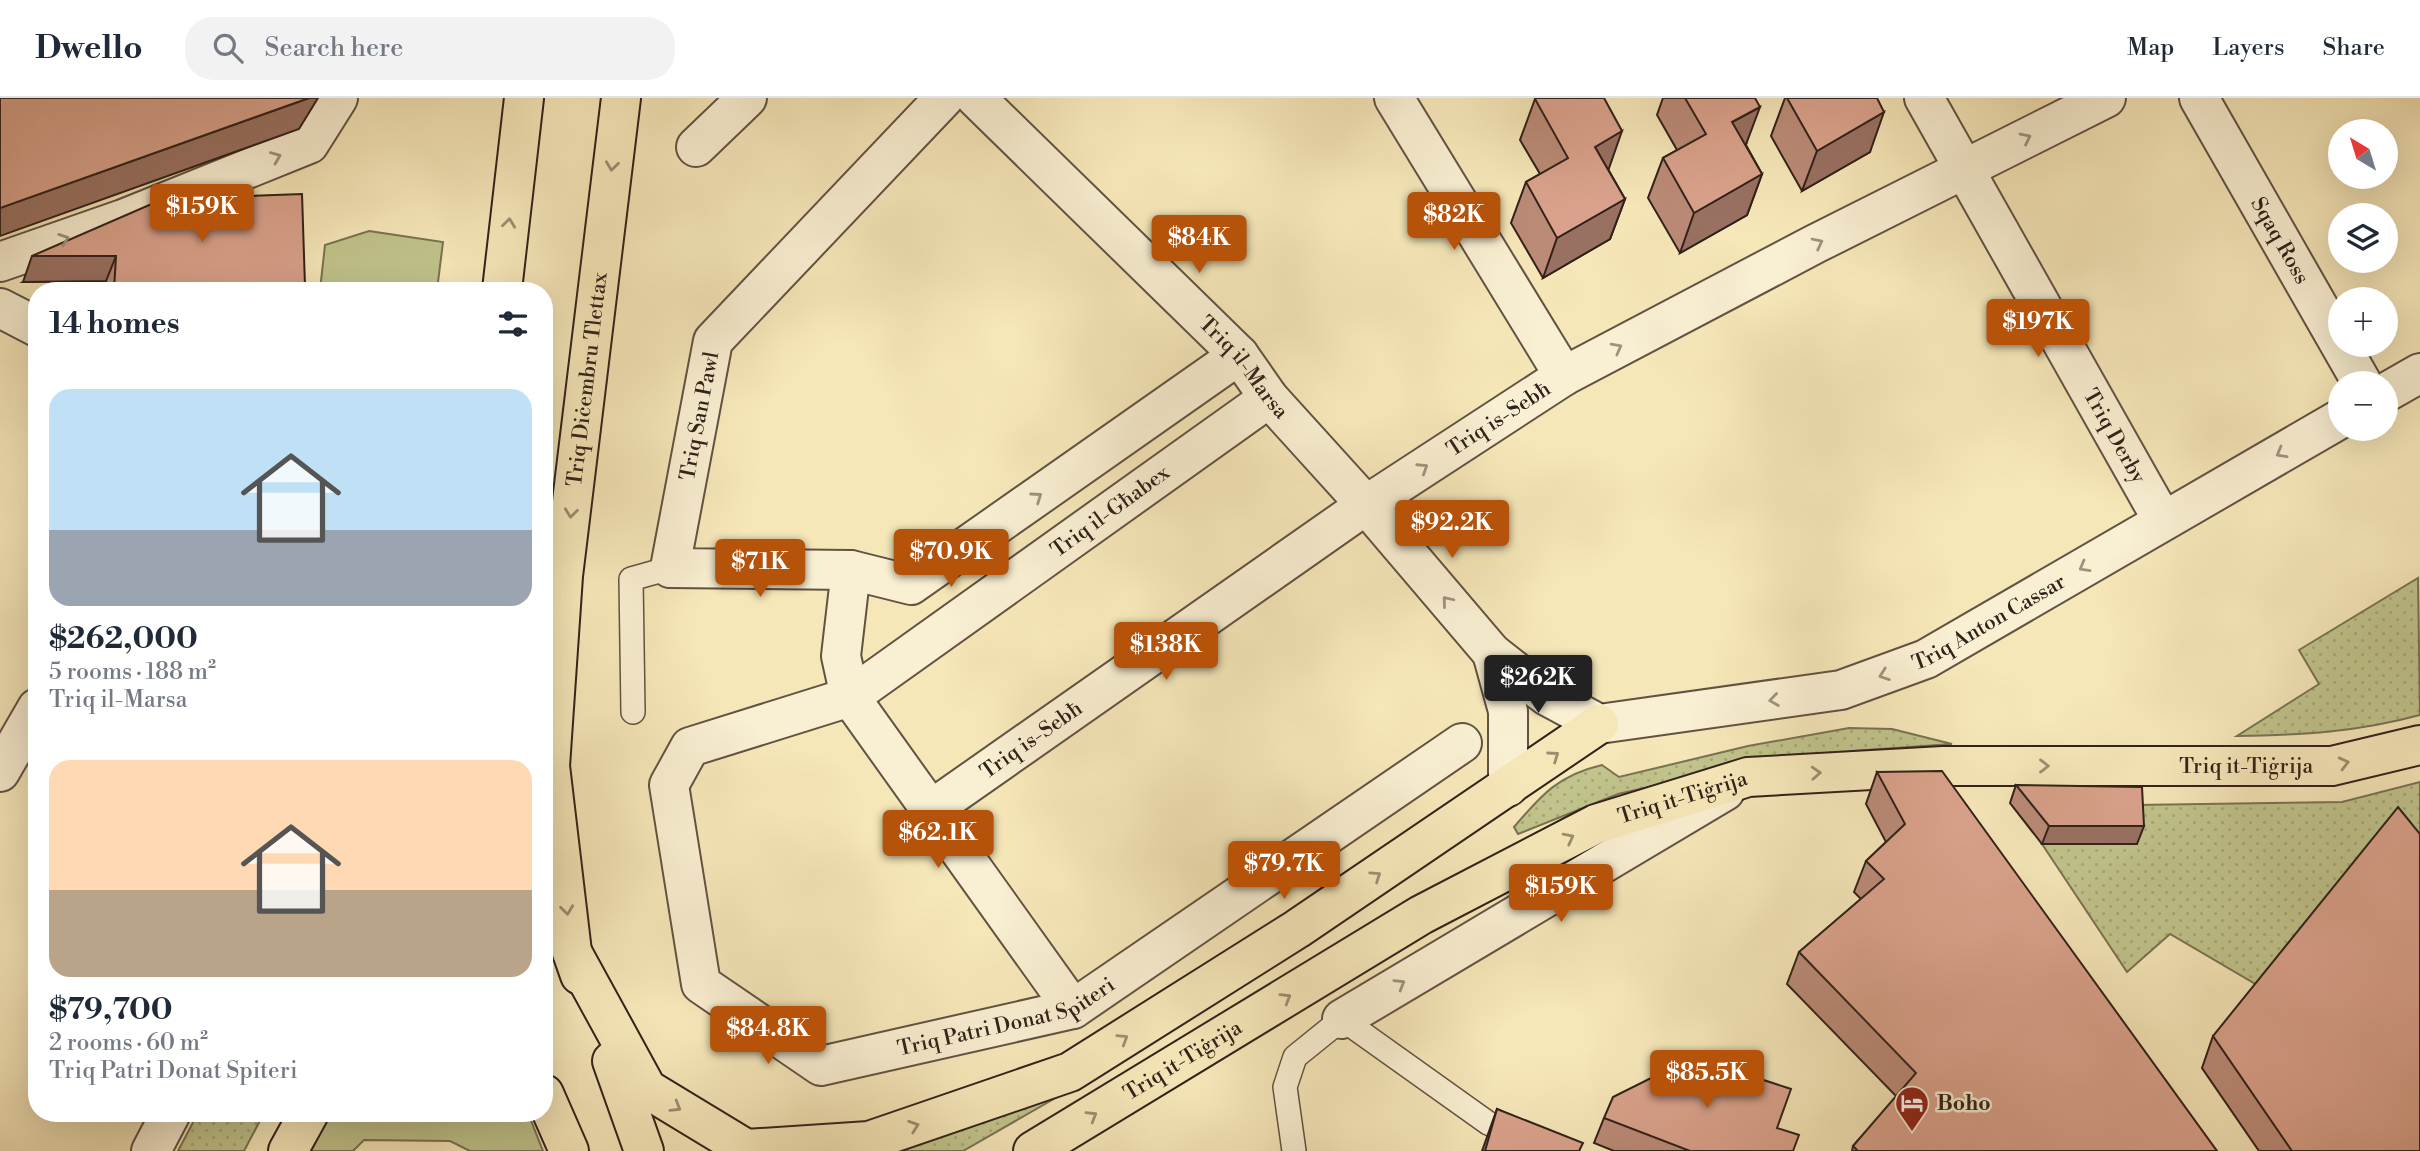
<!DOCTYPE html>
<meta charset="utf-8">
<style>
:root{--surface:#fff;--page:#f2f2f3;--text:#1f2937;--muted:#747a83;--line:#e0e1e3;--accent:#b45309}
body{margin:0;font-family:"Libre Bodoni",serif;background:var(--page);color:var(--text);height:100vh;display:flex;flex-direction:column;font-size:26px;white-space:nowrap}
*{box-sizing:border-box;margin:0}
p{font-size:23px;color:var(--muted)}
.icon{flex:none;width:38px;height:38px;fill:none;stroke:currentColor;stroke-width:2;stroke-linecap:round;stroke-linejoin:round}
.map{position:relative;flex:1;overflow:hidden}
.drawer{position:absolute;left:28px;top:184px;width:525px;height:840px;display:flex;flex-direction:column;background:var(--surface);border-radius:28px;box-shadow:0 7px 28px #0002}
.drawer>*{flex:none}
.needle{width:46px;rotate:322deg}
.tools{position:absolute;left:2328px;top:21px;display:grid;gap:14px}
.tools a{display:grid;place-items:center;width:70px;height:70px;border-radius:50%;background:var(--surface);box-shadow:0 7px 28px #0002;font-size:35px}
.price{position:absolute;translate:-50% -60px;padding:0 16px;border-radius:7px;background:var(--accent);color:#fff;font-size:23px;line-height:46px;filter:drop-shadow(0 2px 4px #0008)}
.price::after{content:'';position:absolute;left:50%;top:42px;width:21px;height:16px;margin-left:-10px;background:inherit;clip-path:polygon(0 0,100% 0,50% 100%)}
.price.on{background:#222;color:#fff}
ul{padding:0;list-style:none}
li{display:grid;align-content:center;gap:14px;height:371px;padding:0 21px}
li span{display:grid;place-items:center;height:217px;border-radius:21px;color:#555}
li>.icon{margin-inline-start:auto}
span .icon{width:126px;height:126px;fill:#fffc;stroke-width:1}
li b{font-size:30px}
h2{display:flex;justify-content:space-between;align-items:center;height:84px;padding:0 21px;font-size:30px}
header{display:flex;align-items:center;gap:42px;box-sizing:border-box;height:98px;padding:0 35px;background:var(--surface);border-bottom:2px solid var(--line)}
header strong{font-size:33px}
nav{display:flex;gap:38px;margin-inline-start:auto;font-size:24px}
.search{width:490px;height:63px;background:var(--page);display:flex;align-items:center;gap:18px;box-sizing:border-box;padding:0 24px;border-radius:28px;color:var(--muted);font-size:26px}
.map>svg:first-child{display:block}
</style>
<header>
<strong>Dwello</strong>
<div class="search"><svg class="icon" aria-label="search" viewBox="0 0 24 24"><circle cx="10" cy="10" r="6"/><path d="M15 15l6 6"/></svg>Search here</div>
<nav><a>Map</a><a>Layers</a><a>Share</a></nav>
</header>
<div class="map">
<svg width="2420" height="1053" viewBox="0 0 2420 1053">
<defs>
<pattern id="grass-dots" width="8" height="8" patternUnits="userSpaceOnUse" patternTransform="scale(1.75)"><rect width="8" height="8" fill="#c1c48c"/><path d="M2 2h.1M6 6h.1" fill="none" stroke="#a6a878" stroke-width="1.8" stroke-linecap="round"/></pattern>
</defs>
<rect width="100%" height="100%" fill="#f6e7b9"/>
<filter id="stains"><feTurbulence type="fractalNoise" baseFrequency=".00286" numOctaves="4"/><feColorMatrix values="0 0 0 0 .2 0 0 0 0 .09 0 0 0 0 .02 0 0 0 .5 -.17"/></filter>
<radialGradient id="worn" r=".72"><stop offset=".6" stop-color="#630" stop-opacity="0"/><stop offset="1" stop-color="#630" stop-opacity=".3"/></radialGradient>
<g fill="url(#grass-dots)" stroke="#797253" stroke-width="2">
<path d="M2418,480l2,137c-62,17 -118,20 -183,21l82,-52 -20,-34z"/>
<path d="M1849,630l43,1 60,15 -100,7 -97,12 -137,31 -100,40 -4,-7c28,-33 45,-52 88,-62l17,12 129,-31z"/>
<polygon points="2420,684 2420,767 2264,891 2170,836 2127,874 2042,746 2137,746 2136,707 2342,704"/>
<polygon points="1059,998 963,1053 883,1053"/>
<polygon points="198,1015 264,1015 244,1053 178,1053"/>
</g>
<g fill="#c1c48c" stroke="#797253" stroke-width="2">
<polygon points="369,133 443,144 437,192 320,192 325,147"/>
<polygon points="330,1015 528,1015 543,1053 470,1053 450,1043 364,1042 353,1053 311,1053"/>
</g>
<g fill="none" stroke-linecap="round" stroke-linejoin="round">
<g stroke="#625242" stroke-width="26">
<g id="lane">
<polyline points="633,614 631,481 670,470"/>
<polyline points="1294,1053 1285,989 1295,959 1342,921 1488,1025 1558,1053"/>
</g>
</g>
<g stroke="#625242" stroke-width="42">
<g id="street">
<polyline points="944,0 713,243 670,470 851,472 911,487 1239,257"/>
<path id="s1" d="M976,0l263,257 30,43 97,107 126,148 55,43 52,28 242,-34 85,-31 414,-240"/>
<polyline points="1394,0 1564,278"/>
<path id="s2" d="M1924,0l239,423"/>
<path id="s3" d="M2199,0l163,285"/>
<polyline points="696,49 747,0"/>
<polyline points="0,164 123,121 309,46 338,0"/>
<polyline points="0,210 37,229"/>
<polyline points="2385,295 2420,275"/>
<path id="s4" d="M1269,300l-419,299 -160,50 -21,38 32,199 120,82 252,-57 389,-266"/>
<polyline points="851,472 841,558 850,599 1073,911"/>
<polyline points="1492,555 1508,613 1508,689"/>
<polyline points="0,674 37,610"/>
<path id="s5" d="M932,711l434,-304 198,-129 251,-132 291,-146"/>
<polyline points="1342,921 1725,693"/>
<polyline points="151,1053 171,1015"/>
</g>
</g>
<g stroke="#31211a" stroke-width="42">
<g id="highway">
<polyline points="502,192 524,0"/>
<polyline points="572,854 647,991 746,1051 869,1043 1070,974 1297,831 1599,626"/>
<path id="s6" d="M580,877l-8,-23 -22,-186 13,-190 58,-478"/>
<polyline points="612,963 644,1053"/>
<polyline points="544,996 569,1053"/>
<polyline points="288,1053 309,1015"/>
<path id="s7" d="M1033,1053l388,-236 175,-91 152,-47 195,-11h389l88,-21"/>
</g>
</g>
<use href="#lane" stroke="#f9efd2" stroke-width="23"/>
<use href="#street" stroke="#f9efd2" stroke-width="38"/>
<use href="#highway" stroke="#f6e7b9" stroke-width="38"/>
</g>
<g fill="#bb8b78" stroke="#31211a" stroke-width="2">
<polygon points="1663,0 1755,0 1746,47 1762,76 1747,117 1680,155 1648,100 1663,60 1677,52 1657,17"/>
<polygon points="1785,0 1877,0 1870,54 1802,93 1771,38"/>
<polygon points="1535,1 1608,71 1625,101 1610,141 1543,180 1511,125 1526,84 1540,76 1520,42"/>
<polygon points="163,101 304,192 106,192 106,183 23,184"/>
<polygon points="1877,674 2217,1053 1852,1053 1853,1048 1897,999 1787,886 1799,854 1861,801 1854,794 1866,763 1886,744 1866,706"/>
<polygon points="2016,687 2137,746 2042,746 2010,705"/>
<polygon points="2213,938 2420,1053 2259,1053 2202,970"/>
<polygon points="1497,1011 1580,1053 1482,1053"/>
<polygon points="1604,1020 1777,1030 1793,1053 1614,1053 1594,1045"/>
</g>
<g fill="#997162" stroke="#31211a" stroke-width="2">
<polygon points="309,0 318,0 299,31 0,138 0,110"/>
<polygon points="1760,9 1745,49 1732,24"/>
<polygon points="1884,14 1870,54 1802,93 1817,53"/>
<polygon points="1622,33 1608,73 1595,49"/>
<polygon points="1762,76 1747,117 1680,155 1694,115"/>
<polygon points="1625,101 1610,141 1543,180 1557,140"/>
<polygon points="32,158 116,158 106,183 23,184"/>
<polygon points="305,188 304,192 221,192"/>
<polygon points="2049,728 2144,728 2137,746 2042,746"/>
</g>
<g fill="#daa28c" stroke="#31211a" stroke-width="2">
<polygon points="0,0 309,0 0,110"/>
<polygon points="1537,0 1604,0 1622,33 1595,49 1625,101 1557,140 1526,84 1568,60 1535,1"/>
<polygon points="1685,0 1755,0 1760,9 1732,24 1762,76 1694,115 1663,60 1706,36"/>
<polygon points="1787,0 1877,0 1884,14 1817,53"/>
<polygon points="302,96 305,188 221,192 114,192 116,158 32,158 163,101"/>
<polygon points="1942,673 2217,1053 1858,1053 1853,1048 1916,975 1799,854 1884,781 1866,763 1905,726 1877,674"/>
<polygon points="2016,687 2142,689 2144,728 2049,728"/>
<polygon points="2398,709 2420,736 2420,1053 2292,1053 2213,938"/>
<polygon points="1693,959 1791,991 1777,1030 1799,1037 1793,1053 1690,1053 1604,1020 1613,999"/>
<polygon points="1497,1011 1583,1045 1579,1053 1485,1053"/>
</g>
<defs><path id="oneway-chevron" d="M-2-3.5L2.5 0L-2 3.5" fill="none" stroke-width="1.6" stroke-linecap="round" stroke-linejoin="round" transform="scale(1.75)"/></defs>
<g stroke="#9f927f">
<use href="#oneway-chevron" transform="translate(2026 40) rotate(-26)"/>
<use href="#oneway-chevron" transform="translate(276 59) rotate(-22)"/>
<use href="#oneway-chevron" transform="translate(64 141) rotate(-19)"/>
<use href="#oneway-chevron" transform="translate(1818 145) rotate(-27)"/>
<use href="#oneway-chevron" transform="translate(1617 250) rotate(-28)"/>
<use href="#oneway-chevron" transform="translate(2281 355) rotate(150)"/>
<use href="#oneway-chevron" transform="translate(1423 370) rotate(-33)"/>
<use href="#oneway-chevron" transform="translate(1037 399) rotate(-35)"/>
<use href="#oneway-chevron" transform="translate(2084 469) rotate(150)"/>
<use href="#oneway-chevron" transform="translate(1447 503) rotate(-130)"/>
<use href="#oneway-chevron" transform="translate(1884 577) rotate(160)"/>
<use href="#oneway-chevron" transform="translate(1774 602) rotate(172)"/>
<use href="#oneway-chevron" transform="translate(1400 886) rotate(-31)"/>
</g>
<g stroke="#9d8e71">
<use href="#oneway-chevron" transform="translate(612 68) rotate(97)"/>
<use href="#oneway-chevron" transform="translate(509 125) rotate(-83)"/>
<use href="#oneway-chevron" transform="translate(571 415) rotate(97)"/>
<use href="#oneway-chevron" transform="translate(1554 658) rotate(-35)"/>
<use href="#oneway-chevron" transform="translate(2344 665) rotate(-14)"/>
<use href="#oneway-chevron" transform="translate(2044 668)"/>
<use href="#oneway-chevron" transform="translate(1816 675) rotate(-3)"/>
<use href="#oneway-chevron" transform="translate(1569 740) rotate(-27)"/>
<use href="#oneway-chevron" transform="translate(1376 778) rotate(-34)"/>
<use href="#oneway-chevron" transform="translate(567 812) rotate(83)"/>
<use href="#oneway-chevron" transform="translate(1286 900) rotate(-31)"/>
<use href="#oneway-chevron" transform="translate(1123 941) rotate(-32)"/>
<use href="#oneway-chevron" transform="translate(676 1009) rotate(31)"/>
<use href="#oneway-chevron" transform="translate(1092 1018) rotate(-31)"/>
<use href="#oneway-chevron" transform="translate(914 1028) rotate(-19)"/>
</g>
<defs>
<g id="hotel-pin" transform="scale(1.75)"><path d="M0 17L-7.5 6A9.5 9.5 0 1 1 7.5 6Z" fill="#8f2418" stroke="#f9efd2"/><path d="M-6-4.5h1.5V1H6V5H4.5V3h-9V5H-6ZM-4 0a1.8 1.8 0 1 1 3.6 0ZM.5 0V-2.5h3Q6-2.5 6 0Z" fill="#fff"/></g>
</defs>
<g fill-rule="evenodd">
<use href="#hotel-pin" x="1912" y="1005"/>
</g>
<g text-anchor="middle" stroke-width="5" stroke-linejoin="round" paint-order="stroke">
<g font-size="21" fill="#31211a" stroke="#f9efd2">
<text dy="7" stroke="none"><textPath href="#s3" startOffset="164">Sqaq Ross</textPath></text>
<text dy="7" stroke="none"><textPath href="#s1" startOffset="380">Triq il-Marsa</textPath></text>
<text dy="7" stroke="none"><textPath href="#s6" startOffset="600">Triq Diċembru Tlettax</textPath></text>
<text transform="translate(699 318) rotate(-79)" y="7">Triq San Pawl</text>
<text dy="7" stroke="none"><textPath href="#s5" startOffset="688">Triq is-Sebħ</textPath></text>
<text dy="7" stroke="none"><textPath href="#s2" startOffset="388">Triq Derby</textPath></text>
<text transform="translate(1110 413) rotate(-36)" y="7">Triq il-Għabex</text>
<text dy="7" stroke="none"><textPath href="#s1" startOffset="1295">Triq Anton Cassar</textPath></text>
<text dy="7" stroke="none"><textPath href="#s5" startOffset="121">Triq is-Sebħ</textPath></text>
<text dy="7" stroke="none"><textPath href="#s7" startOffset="1309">Triq it-Tiġrija</textPath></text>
<text dy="7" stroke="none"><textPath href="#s7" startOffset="742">Triq it-Tiġrija</textPath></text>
<text dy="7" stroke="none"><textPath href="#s4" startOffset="1265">Triq Patri Donat Spiteri</textPath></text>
<text dy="7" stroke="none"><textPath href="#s7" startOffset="175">Triq it-Tiġrija</textPath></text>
</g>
<g font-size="21" font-weight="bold" fill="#31211a" stroke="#f9efd2" text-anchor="start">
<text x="1937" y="1012">Boho</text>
</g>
</g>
<rect width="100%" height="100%" filter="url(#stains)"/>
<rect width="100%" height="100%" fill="url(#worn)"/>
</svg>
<div class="tools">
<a><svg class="needle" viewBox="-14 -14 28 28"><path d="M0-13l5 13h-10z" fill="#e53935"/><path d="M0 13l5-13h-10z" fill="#747a83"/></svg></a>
<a><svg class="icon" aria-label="layers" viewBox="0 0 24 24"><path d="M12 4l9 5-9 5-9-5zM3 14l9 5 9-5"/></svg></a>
<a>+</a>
<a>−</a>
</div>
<b class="price" style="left:202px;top:146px">$159K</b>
<b class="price" style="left:1454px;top:154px">$82K</b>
<b class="price" style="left:1199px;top:177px">$84K</b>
<b class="price" style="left:2038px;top:261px">$197K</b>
<b class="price" style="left:1452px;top:462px">$92.2K</b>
<b class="price" style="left:951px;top:491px">$70.9K</b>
<b class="price" style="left:760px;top:501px">$71K</b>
<b class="price" style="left:1166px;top:584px">$138K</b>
<b class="price on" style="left:1538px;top:617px">$262K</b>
<b class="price" style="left:938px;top:772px">$62.1K</b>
<b class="price" style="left:1284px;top:803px">$79.7K</b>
<b class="price" style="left:1561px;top:826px">$159K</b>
<b class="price" style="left:768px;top:968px">$84.8K</b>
<b class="price" style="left:1707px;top:1012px">$85.5K</b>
<section class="drawer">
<h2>14 homes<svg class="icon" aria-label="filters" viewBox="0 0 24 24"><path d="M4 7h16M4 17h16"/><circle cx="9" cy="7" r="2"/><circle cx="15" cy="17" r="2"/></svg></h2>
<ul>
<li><span style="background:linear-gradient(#bfe0f5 65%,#9aa5b1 0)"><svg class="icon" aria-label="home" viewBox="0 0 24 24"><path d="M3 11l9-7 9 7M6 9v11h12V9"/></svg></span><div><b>$262,000</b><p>5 rooms · 188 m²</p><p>Triq il-Marsa</p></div></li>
<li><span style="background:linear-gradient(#ffd9b3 60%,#b9a48a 0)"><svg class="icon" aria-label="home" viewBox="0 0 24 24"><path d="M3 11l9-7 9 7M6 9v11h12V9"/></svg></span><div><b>$79,700</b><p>2 rooms · 60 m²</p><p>Triq Patri Donat Spiteri</p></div></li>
</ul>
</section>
</div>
